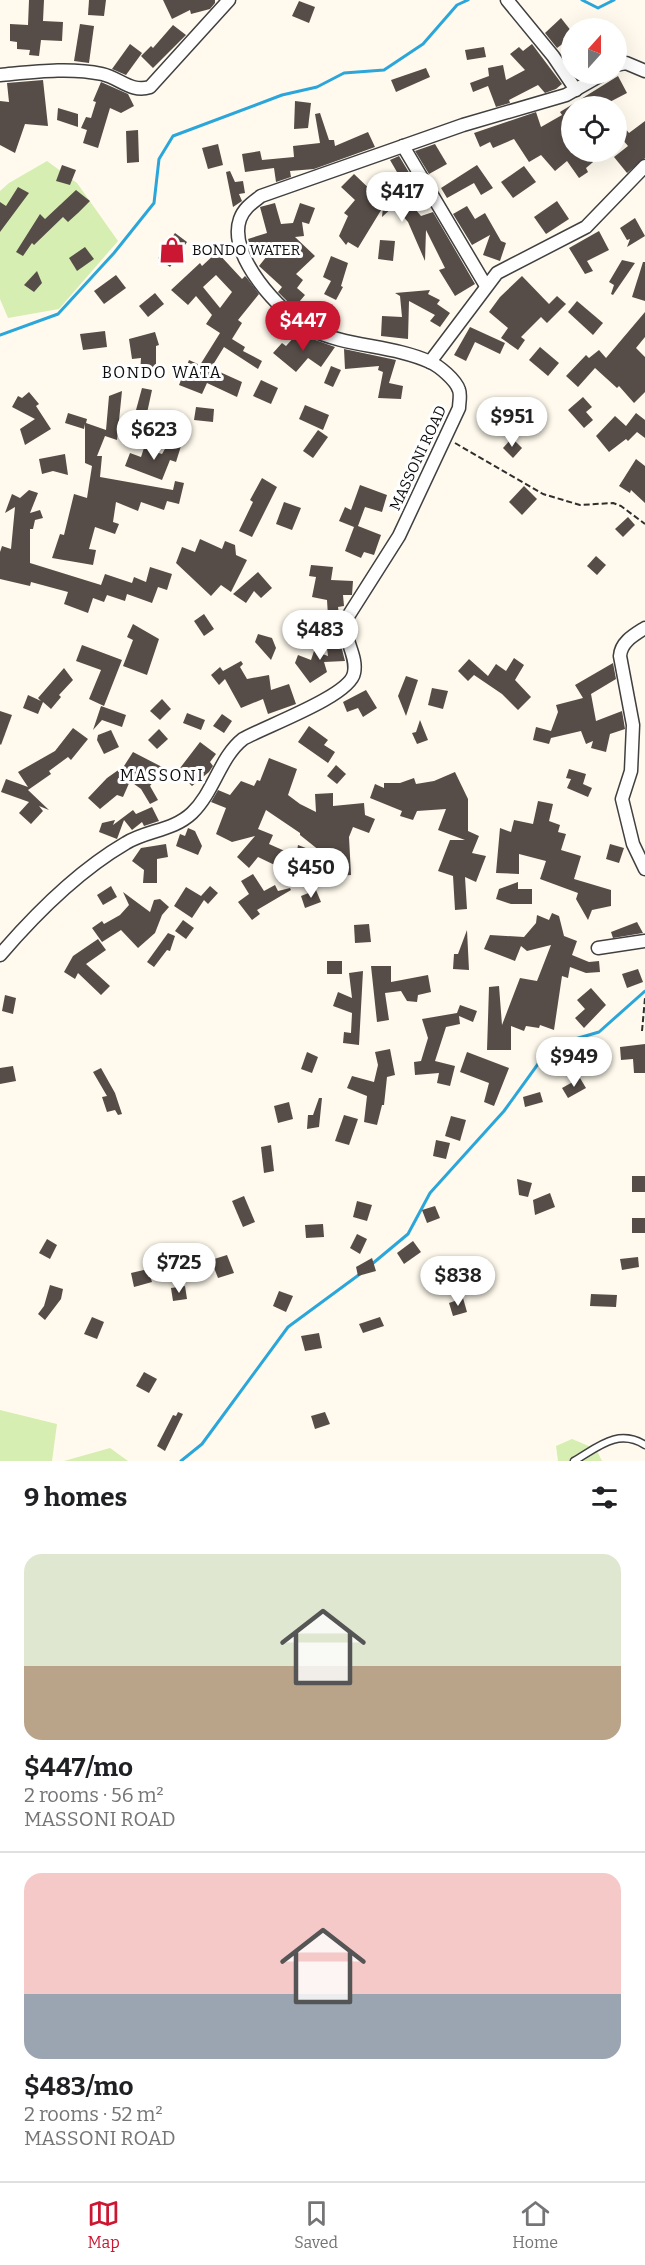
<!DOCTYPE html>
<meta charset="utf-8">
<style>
:root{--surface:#fff;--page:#f2f2f2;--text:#202124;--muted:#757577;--line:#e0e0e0;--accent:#cb1731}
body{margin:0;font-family:Bitter,serif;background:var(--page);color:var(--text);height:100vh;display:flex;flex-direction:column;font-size:22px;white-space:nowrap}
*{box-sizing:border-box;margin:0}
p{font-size:20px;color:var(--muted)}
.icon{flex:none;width:33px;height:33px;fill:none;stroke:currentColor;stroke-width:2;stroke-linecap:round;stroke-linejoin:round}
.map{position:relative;height:1461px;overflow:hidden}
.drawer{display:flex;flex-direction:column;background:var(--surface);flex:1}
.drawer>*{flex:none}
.needle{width:39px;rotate:21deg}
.tools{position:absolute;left:561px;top:18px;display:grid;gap:12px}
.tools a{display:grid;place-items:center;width:66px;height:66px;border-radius:50%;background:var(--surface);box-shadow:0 6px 24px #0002;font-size:30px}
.price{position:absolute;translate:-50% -51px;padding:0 14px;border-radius:21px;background:#fff;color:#222;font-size:20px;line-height:39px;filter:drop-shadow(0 2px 3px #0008)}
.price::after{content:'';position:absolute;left:50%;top:36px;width:18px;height:14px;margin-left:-9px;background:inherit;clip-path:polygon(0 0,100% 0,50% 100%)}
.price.on{background:var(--accent);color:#fff}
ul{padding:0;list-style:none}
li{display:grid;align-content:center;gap:12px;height:318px;padding:0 24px}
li+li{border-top:2px solid var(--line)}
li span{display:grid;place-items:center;height:186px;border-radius:18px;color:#555}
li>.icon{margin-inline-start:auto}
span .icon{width:108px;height:108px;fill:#fffc;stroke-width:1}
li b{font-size:26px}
h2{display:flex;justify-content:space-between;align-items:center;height:72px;padding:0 24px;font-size:26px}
.tab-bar{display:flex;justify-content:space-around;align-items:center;height:84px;border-top:2px solid var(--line);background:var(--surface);font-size:16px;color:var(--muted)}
.tab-bar a{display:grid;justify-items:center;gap:3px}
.tab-bar .on{color:var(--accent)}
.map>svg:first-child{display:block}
</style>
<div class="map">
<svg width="645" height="1461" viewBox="0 0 645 1461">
<rect width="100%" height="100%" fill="#fffaed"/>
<g fill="#d7eeb2">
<polygon points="47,161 77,183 118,241 59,309 8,318 0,299 0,191 9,183"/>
<polygon points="0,1410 57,1424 52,1461 0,1461"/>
<polygon points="572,1439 596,1449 602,1461 558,1461 556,1446"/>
<polygon points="110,1448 128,1461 64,1461"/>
</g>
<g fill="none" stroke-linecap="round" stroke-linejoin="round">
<g stroke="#2ba6db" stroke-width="3">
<polyline points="582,0 598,8 614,0"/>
<polyline points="0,335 58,314 114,253 154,203 159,159 173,136 282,95 317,87 344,73 384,70 423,44 457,5 468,0"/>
<polyline points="372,1264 408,1234 430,1193 504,1111 551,1046 599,1032 645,991"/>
<polyline points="181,1461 202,1444 288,1327 360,1274"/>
</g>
</g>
<g fill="#574d48" fill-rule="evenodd">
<polygon points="29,0 44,0 43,21 63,22 62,41 41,40 39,56 29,55 30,50 17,49 17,42 10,41 10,24 28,25"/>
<polygon points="89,0 106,0 104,16 88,15"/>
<polygon points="163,0 215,0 215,3 210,9 191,14 190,10 172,19"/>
<polygon points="299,1 315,7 309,23 292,16"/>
<polygon points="561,18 572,32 572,37 557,48 545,33"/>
<polygon points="80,24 94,26 89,63 74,61"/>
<polygon points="173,25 186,35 153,68 141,56 151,46 153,48"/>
<polygon points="130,44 142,53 126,75 112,69"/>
<polygon points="532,44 562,84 556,89 545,93 538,85 509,100 510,103 496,107 488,86 473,92 470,83 489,76 488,68 503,65 506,80 525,70 510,54 519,47 523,51"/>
<polygon points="484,47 486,57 467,60 465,50"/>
<polygon points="426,68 430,77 396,92 391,80"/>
<polygon points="618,76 627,93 602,106 572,106 572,152 605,152 586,168 588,172 579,178 567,161 555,171 541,155 529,162 514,139 493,148 490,142 480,147 474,133 536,112 541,127 562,115 560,112"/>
<polygon points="43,80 48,126 25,124 15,153 0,145 0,101 9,102 7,83"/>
<polygon points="101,82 128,94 134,106 121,113 110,108 98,148 83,143 87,130 81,128 86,117 91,118 96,102 93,101"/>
<polygon points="295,101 311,103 308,128 294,129"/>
<polygon points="58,108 78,114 78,127 57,120"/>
<polygon points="320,113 329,140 334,140 335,146 368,132 375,147 314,169 290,171 291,177 276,182 274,168 245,172 242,154 260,151 262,160 294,157 293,146 320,143 315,114"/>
<polygon points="616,117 629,133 645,121 645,158 627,173 614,157 628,146 616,132"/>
<polygon points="138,130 139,162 127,163 126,131"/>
<polygon points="218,144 223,165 208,169 202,148"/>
<polygon points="435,144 447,164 429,174 415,151"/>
<polygon points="399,156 419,189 404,196 421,216 433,212 475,284 455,296 439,270 445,268 426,230 425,261 408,222 394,206 382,217 383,207 358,248 348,242 346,245 339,236 348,216 344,213 355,200 341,187 354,174 377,196 401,179 390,160"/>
<polygon points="62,165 76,170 70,185 56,181"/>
<polygon points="477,165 493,188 481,195 474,183 447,198 441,188"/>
<polygon points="524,166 536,182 513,198 501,182"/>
<polygon points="230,171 235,182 243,181 245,193 239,194 242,201 233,207 226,172"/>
<polygon points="18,187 29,193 0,232 0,202 6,206"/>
<polygon points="76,190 90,201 78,213 68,222 63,217 34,245 32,243 23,256 16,252 40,214 45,219"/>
<polygon points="557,201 569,219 546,234 534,217"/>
<polygon points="275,203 281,224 293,223 300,203 315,208 309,224 302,222 304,236 295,237 315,256 296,274 303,280 297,288 305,295 294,308 278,292 282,287 259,266 271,251 253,255 248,239 267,233 260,207"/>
<polygon points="467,206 475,219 485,213 501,241 506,243 500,261 483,255 490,235 472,245 453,214"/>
<polygon points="635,218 645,236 627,247 630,239 627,240 620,228"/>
<polygon points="599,231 609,250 587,261 593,271 585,274 569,248"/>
<polygon points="175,233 187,242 170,267 158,258"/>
<polygon points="380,240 395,241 393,261 378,259"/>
<polygon points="85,247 94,259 77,271 69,258"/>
<path d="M217,252l25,27 3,-3 2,2 12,16 -21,26 4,3 -10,16 13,8 -2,4 19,10 -4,8 -34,-22 -13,21 31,14 -5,15 -30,-14 -5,11 -23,-9 10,-25 11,5 20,-32 -14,-9 6,-9 -16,-19 -8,9 -17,-15 29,-27 2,3zM216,275l16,17 -12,16 -17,-21z"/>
<polygon points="331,256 348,263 341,286 343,287 336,300 324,294 331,281 323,277"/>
<polygon points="622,260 635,263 613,295 611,294 614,285 609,282"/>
<polygon points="643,262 645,262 645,301 632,297"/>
<polygon points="37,271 42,283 34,292 24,285"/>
<polygon points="116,275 126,288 104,304 94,291"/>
<polygon points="522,276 549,304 557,296 566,304 547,323 541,317 521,337 525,340 518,350 501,338 508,328 489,312 500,297"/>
<polygon points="430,290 428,294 440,300 437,304 450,313 440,327 430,321 435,315 409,301 408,339 381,336 382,316 402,317 400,296 395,293"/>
<polygon points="155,293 164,304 148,317 139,306"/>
<polygon points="577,301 603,323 593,335 568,312"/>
<polygon points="645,312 645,337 636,348 645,357 645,392 634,403 619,386 617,388 595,368 578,387 566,376 586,355 589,358 599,350 606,358"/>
<polygon points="470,327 505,343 500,354 475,342 466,361 454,355"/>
<polygon points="105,331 107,347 83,350 80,334"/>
<polygon points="155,332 159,345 156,346 156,373 140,373 141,358 132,359 129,339"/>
<polygon points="296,335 304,342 307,337 335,347 321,367 308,358 296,372 273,353 282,343 286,346"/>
<polygon points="540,347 559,363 548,376 529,360"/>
<polygon points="344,349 396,360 389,383 403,386 401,399 378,398 383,372 378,370 379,366 345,369"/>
<polygon points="331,366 341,370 333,387 324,383"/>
<polygon points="261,380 278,388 271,404 253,396"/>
<polygon points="142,388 152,390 147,413 136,410"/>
<polygon points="122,391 117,440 105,436 97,456 102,456 100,477 173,490 175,481 184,483 179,504 167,501 164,510 141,502 138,511 116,502 113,522 119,524 115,534 95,527 89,549 96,550 93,565 52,558 60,534 64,535 74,494 87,498 92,466 85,463 85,424 84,429 65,423 68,413 87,419 86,423 106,430 109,396"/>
<polygon points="29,392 39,404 36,406 51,429 25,445 20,429 35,419 12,407 18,396 22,398"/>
<polygon points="583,397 592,407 586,412 593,420 584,428 568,410"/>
<polygon points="305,405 329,415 323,430 299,419"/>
<polygon points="196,407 214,409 213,422 194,420"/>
<polygon points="636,413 645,420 645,438 637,432 628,441 626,439 609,452 596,436 615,416 626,426"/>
<polygon points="318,430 328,437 313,458 303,451"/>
<polygon points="512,438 522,448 513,458 503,448"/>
<polygon points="169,442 181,446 176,462 170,460 162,480 125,466 130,453 141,457 144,448 162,454"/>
<polygon points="65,454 68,475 53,471 42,474 39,459"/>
<polygon points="636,459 645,466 645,503 631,490 630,493 619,486"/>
<polygon points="262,478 277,487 252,537 239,531 253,502 250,500"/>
<polygon points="360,485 387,495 382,512 365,507 358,526 381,535 374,555 364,552 361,558 345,551 354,527 339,521 345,507 351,510"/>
<polygon points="524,486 537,499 522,515 509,502"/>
<polygon points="29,490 38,493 30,513 40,510 43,518 35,520 33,529 30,529 30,563 101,585 105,574 132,583 134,577 146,582 150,567 172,574 167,590 158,587 152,603 127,594 125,601 107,595 104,602 93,598 88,613 64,604 68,592 31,582 30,586 0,579 0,552 2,546 11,549 15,507 5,513 12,494 20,498"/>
<polygon points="284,502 301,508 292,530 276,524"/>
<polygon points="628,517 635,525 623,537 615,529"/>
<polygon points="200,539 222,549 225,541 235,545 236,555 247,560 231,592 221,585 211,596 176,563 182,547 195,552"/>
<polygon points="596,556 606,565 597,575 587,566"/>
<polygon points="311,565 333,567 331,580 353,581 352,595 343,595 344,606 338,607 339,615 328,616 327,600 312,597 316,577 309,576"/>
<polygon points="258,572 272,588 261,598 254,591 246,603 233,594"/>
<polygon points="204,614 214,629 204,636 194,621"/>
<polygon points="133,624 159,639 147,675 123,666 133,640 127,637"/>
<polygon points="258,634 272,638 276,648 271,660 255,642"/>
<polygon points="339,638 345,661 324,662 327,672 310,683 295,663 298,655 311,660 314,651 328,656 326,640"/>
<polygon points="82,645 122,660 104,706 89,699 101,670 76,661"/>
<polygon points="514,658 524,665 515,680 531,697 518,710 502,694 474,675 468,681 458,671 469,659 488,676 496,664 506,671"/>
<polygon points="241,661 243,664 240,667 247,679 269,675 271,690 289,684 296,704 268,714 263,699 241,708 225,679 219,685 211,675 220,667 223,671"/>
<polygon points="613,663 616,679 591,694 596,721 622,711 625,729 610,734 606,752 591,748 593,741 586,744 581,731 551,738 549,744 533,740 536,727 551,731 558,712 556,705 583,698 575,685"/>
<polygon points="64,668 73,680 59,695 61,697 51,709 43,702 38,714 23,708 28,695 41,701 38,698"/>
<polygon points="406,676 418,680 406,716 398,696"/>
<polygon points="432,688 448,691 443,709 428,705"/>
<polygon points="366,690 377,708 363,717 358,708 347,712 343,702"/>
<polygon points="162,699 171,709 160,720 150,711"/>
<polygon points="101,706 126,715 122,727 102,720 93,730"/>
<polygon points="0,711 12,715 1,745 0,744"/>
<polygon points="187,713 205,720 201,730 183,723"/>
<polygon points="222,714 232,721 224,733 213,726"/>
<polygon points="420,720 428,740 417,744 412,733 416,732"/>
<polygon points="309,726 328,740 324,745 335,752 328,763 298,742"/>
<polygon points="73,728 88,739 71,760 68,757 49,771 51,774 28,790 49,810 39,806 43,811 31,824 19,813 29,802 1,792 6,779 28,787 18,772 55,751"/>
<polygon points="159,729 168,739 157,749 148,740"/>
<polygon points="111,730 119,747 104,754 97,740 98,735"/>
<polygon points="200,742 216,754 210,762 213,766 209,772 192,786 177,772"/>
<polygon points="133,752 164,768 150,786 158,800 150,804 141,789 130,781 123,797 117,795 100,809 88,798 107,778 124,766"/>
<polygon points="269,758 297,769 288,795 300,804 316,812 315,794 333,793 333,806 364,803 365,815 375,819 369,833 353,827 349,837 351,875 338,876 336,861 325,857 325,855 300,835 300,833 266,810 258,829 273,835 269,844 296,856 298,845 324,855 296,877 283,873 283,869 258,857 249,868 237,857 255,836 232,842 216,834 226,808 211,802 218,790 230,795 241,781 254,786 257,780 260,781"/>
<polygon points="336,765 346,774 337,784 327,776"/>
<polygon points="569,769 586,774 583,784 592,788 588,797 567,788 571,779 566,778"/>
<polygon points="455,772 468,799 468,831 479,836 472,853 486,856 476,882 465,877 467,909 455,910 453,876 438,871 450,840 465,840 438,830 446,809 417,811 413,820 400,816 402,811 370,798 375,784 384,788 384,783 400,783 414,778 416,784 434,781"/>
<polygon points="538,801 553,804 549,821 560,825 558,832 566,834 561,850 581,856 574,879 611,890 611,906 592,910 588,920 576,899 578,893 540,879 546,861 519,854 519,874 496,873 500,828 511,832 514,820 533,824"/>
<polygon points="152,807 159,821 144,826 142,822 132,830 124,820 117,839 99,832 102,823 115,820 113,825 133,810 136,814"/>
<polygon points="188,828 195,831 202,846 198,855 176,846 180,834 185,836"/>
<polygon points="166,844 168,857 157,859 157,883 143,883 144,870 132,861 141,848"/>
<polygon points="610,844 624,848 619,863 606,859"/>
<polygon points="253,874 264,891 275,885 278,891 290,888 291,890 257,910 260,914 252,920 238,902 249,894 241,881"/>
<polygon points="518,882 518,889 532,889 532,904 511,904 496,899 499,889"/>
<polygon points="111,886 117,897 103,905 97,895"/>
<polygon points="210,886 218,893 208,904 204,900 192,918 174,906 186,887 201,896"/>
<polygon points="316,890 321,902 305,908 301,896"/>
<polygon points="123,892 150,912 154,900 160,899 169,907 162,915 155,933 138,948 121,930 102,942 92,928 102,921 104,924 120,915 129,905"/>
<polygon points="552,913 559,916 564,936 577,941 572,955 589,962 599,961 600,972 586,973 570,967 568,978 562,976 554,1030 540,1025 539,1028 526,1026 524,1031 511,1026 511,1050 487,1050 489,987 499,986 502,1025 520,978 537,981 551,945 527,951 521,946 515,961 484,949 490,935 524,937 536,923 537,915 549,920"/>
<polygon points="183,920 194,928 186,939 175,931"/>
<polygon points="637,922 643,933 613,938 611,932"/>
<polygon points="369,924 371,942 355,943 354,925"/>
<polygon points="467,930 469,970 453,969 454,954 458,954"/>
<polygon points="168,933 175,936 170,951 167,950 154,967 147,962"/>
<polygon points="98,939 106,950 86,964 110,986 101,995 78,973 75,979 64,972 73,956"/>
<rect x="327" y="961" width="15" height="13"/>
<polygon points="371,966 391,966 391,982 428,975 431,992 418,995 417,1002 407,1001 401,991 385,993 389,1020 377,1022"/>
<polygon points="638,969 643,982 627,988 622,974"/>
<polygon points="363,971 359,1045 343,1043 344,1032 351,1033 352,1013 333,1006 338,992 352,998 349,973"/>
<polygon points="591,988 606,1005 584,1028 575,1018 585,1009 577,1000"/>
<polygon points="5,995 16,998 13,1014 2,1011"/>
<polygon points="460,1005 477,1011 473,1022 459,1016 460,1024 446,1027 435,1061 455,1066 450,1086 437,1083 439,1073 415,1075 414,1062 421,1061 428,1038 422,1019 457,1013"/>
<polygon points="645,1044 645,1073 634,1073 633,1059 621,1060 620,1047"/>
<polygon points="390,1049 395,1075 387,1077 384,1105 382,1105 377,1125 364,1122 367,1096 347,1088 352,1076 374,1082 378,1065 375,1052"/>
<polygon points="307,1052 318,1057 312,1073 301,1069"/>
<polygon points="467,1052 509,1068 494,1106 484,1102 489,1083 460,1072"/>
<polygon points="13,1066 16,1081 0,1084 0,1068"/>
<polygon points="101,1068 115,1093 122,1114 118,1115 115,1110 107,1112 102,1097 107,1096 93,1072"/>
<polygon points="580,1078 586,1088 568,1098 562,1088"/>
<polygon points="540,1092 543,1102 525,1107 523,1097"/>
<polygon points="319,1098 322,1098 319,1127 307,1129 308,1115 313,1115"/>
<polygon points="289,1102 293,1119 278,1123 274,1106"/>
<polygon points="344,1115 358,1119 349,1145 335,1141"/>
<polygon points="451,1116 466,1120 460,1141 445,1136"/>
<polygon points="436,1140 450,1143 446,1159 433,1156"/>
<polygon points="271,1145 274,1171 264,1173 261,1147"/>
<rect x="632" y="1176" width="13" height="16"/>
<polygon points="517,1179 532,1183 528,1197 519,1195"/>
<polygon points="550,1193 555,1207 535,1215 533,1200"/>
<polygon points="244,1196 255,1222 243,1227 232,1201"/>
<polygon points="357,1201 372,1205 367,1221 353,1217"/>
<polygon points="435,1206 440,1218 427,1223 422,1210"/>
<rect x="632" y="1218" width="13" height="15"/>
<polygon points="323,1224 324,1237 306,1238 305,1225"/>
<polygon points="357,1234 367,1239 360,1254 350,1248"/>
<polygon points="47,1239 57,1245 50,1259 39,1253"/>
<polygon points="413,1241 421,1252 404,1264 397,1253"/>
<polygon points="227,1255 234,1273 218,1278 211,1260"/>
<polygon points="638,1257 639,1267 622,1270 620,1259"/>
<polygon points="372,1258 376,1271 358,1276 356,1267"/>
<polygon points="148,1269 152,1282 134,1287 131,1273"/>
<polygon points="50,1285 63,1289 61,1299 45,1320 38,1314 44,1306"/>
<polygon points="185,1286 187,1299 173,1301 171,1288"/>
<polygon points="279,1291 293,1296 286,1312 273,1306"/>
<polygon points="591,1294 617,1295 616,1307 590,1306"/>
<polygon points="463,1298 467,1312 453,1316 449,1303"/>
<polygon points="92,1317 104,1322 97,1339 84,1334"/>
<polygon points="380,1317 384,1326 363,1333 359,1324"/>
<polygon points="319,1333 322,1348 305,1351 301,1336"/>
<polygon points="144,1372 157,1379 149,1393 136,1386"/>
<polygon points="178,1412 183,1414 165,1451 157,1446 173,1415 176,1416"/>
<polygon points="325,1412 330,1424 315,1429 311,1416"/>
</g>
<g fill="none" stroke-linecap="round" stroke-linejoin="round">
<g stroke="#404040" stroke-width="9">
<path id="service" d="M574,1461c24,-14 44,-33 71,-16"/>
</g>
<g stroke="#404040" stroke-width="15">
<g id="minor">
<polyline points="507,0 553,56 576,90"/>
<polyline points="616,65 626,63 645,71"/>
<path d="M0,75c33,-3 69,-8 102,-1 18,4 29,19 48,13l79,-87"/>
<polyline points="403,146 486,286"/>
<polyline points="430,362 497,273 586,227 645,166"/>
<path d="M645,628c-11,7 -24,14 -25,28l13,69 -2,46 -9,28 11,45 12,25"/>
<polyline points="598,948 645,941"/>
<path d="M0,955c36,-42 78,-84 126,-112 21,-13 47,-12 66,-30 22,-21 28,-56 51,-74 23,-13 107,-43 111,-66 4,-19 -13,-35 -7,-55l52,-82 60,-128c0,-5 2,-13 0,-18 -3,-10 -20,-24 -29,-28 -37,-17 -84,-15 -120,-33 -30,-16 -83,-74 -70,-110 4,-11 12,-16 21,-23l202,-71 103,-30 37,-21"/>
</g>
</g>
<g stroke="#2f2f2f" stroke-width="2" stroke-dasharray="6 3" stroke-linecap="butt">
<polyline points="455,443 543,494 580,505 613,503 621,506 645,524"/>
<polyline points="642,1031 645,998"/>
</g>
<use href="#service" stroke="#fff" stroke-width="6"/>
<use href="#minor" stroke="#fff" stroke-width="12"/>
</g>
<defs>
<g id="shop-bare" transform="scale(2.07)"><path d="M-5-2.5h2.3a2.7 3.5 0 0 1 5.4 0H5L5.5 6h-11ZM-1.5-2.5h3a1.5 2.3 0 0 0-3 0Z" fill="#cb1731" stroke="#fff" stroke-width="2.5" paint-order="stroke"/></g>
</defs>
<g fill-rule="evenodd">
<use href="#shop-bare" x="172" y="250"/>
</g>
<g text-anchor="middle" stroke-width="6" stroke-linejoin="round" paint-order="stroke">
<g font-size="15" fill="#0d0d0d" stroke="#fff" text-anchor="start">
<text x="192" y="255">BONDO WATER</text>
</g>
<g font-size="15" fill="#0d0d0d" stroke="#fff">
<text transform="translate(418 458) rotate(-65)" y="5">MASSONI ROAD</text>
</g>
<g font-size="16" letter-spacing="1.5" fill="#0d0d0d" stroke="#fff">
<text x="162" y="378">BONDO WATA</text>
<text x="162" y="781">MASSONI</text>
</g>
</g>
</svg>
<div class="tools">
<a><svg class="needle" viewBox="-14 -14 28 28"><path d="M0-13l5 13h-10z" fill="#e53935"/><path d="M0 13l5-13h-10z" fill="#757577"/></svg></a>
<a><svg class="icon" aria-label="locate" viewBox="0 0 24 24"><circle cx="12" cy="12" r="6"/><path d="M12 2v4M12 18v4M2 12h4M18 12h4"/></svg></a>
</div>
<b class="price" style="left:402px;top:223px">$417</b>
<b class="price on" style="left:303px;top:352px">$447</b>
<b class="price" style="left:512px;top:448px">$951</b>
<b class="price" style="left:154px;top:461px">$623</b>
<b class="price" style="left:320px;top:661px">$483</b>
<b class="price" style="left:311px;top:899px">$450</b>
<b class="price" style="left:574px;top:1088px">$949</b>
<b class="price" style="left:179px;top:1294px">$725</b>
<b class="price" style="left:458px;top:1307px">$838</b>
</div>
<section class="drawer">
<h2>9 homes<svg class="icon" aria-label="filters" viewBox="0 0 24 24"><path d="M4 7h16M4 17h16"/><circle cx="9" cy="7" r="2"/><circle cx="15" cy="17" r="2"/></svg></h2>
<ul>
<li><span style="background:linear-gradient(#dfe7d0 60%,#b9a48a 0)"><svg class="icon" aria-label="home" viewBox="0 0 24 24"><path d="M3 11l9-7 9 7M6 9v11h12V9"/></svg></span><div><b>$447/mo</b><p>2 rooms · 56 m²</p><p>MASSONI ROAD</p></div></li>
<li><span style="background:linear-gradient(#f6c9c9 65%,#9aa5b1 0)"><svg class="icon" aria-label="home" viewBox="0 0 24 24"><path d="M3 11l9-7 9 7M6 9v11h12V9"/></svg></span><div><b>$483/mo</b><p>2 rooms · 52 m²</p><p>MASSONI ROAD</p></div></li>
</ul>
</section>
<nav class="tab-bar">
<a class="on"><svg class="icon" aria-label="map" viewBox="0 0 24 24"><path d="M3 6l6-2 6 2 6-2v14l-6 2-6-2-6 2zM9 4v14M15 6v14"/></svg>Map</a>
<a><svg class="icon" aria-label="saved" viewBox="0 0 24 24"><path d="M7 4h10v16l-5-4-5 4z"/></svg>Saved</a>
<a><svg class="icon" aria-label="home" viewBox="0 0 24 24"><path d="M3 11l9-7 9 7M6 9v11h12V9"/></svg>Home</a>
</nav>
